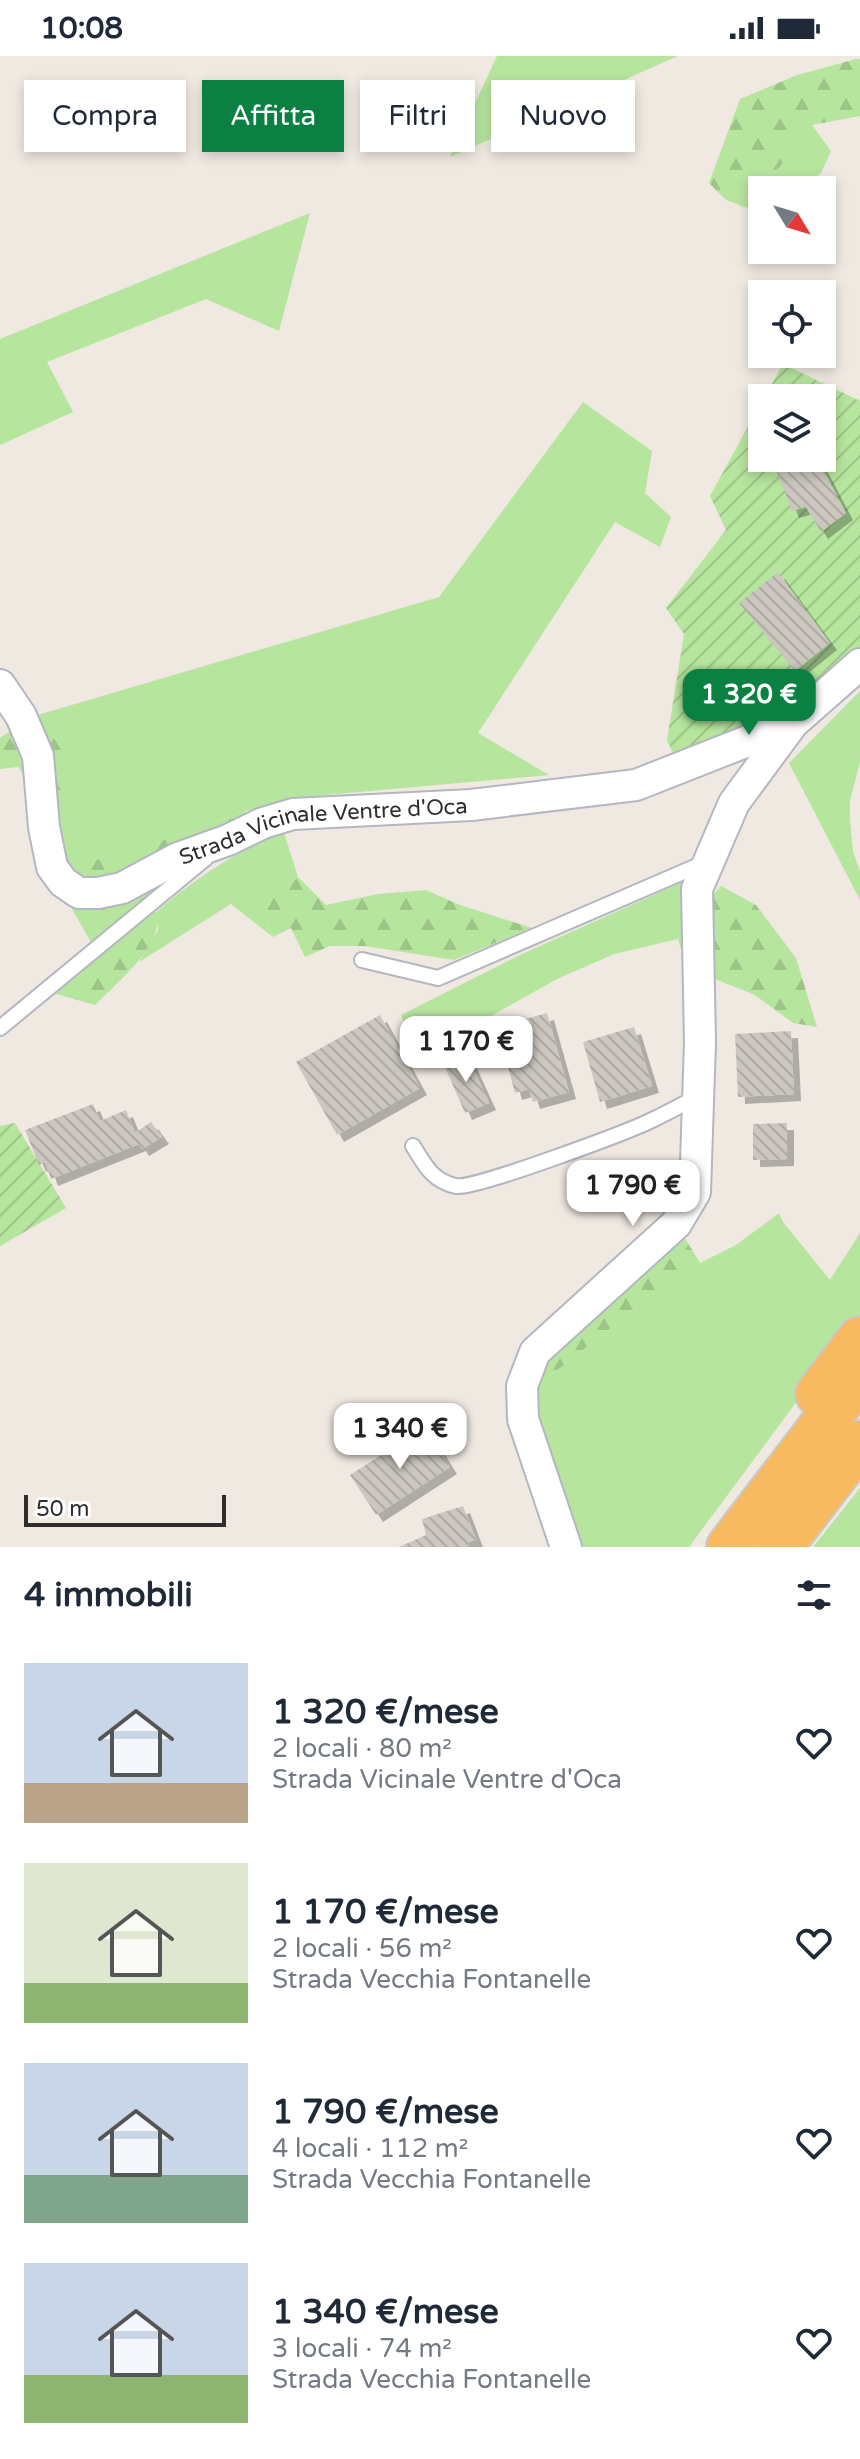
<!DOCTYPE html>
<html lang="it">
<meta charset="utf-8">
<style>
:root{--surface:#fff;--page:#f6f6f7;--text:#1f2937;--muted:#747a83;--accent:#0b8043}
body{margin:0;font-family:"Varela Round",sans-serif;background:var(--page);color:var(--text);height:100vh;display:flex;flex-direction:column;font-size:30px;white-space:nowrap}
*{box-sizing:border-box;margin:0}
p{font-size:26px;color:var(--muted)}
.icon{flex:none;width:44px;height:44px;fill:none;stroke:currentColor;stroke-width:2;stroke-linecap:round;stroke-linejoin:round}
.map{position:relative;height:1491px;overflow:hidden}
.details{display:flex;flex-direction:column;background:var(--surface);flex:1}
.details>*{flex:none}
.banner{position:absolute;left:24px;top:24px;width:812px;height:72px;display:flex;gap:16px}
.needle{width:52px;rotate:128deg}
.tools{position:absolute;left:748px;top:120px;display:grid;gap:16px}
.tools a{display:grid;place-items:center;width:88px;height:88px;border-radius:0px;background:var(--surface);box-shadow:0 4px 12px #0003;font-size:40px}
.scale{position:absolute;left:24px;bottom:20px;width:202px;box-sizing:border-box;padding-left:8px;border:4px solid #2e2e2e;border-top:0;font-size:22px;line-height:28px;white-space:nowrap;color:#2e2e2e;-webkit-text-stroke:6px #fff;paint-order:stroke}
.price{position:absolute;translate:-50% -68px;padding:0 18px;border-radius:16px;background:#fff;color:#222;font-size:26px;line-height:52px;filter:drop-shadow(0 2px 4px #0008)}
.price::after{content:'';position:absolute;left:50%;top:48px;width:24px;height:18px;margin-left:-12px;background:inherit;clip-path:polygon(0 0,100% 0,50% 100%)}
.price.current{background:var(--accent);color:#fff}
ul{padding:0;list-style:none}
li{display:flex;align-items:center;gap:24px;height:200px;padding:0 24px}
li span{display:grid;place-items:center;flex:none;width:224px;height:160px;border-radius:0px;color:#555}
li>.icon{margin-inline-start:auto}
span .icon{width:96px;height:96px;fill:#fffc;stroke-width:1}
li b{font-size:34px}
h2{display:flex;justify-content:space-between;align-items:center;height:96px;padding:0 24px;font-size:34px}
.chip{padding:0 28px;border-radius:0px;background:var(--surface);box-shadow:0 4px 12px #0003;font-size:28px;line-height:72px}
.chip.current{background:var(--accent);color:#fff}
.status{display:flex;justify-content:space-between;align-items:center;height:56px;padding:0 40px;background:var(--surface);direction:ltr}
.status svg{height:22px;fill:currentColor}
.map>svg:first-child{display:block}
</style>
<div class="status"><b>10:08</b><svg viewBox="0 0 49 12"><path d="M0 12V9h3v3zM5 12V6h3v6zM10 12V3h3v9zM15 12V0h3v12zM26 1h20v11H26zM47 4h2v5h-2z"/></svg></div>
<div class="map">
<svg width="860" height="1491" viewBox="0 0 860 1491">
<defs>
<pattern id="forest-firs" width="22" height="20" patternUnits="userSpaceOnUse" patternTransform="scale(2)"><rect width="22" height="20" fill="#b6e59e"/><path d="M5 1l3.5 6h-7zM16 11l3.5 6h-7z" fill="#9dc588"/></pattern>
<pattern id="garden-furrows" width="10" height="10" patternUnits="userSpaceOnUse" patternTransform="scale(2)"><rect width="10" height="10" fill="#b6e59e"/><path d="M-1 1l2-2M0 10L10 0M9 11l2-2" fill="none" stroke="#9dc588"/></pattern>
<pattern id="building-back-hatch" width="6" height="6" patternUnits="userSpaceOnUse" patternTransform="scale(2)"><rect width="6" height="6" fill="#cbc7bf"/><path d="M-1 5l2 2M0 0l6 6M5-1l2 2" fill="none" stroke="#afaba4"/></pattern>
<filter id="shadow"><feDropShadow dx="7" dy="7" stdDeviation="0" flood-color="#0004"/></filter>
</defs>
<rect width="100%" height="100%" fill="#efe9e1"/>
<g fill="#b6e59e">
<polygon points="497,0 678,0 450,101"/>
<polygon points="812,69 831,95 821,117 796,134 762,134 762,153 755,155 726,144 779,112"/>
<polygon points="310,157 279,275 206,243 47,306 73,356 0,389 0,283"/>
<polygon points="583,346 652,395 645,437 671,461 660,491 615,466 478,677 549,719 325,739 246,755 136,794 55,812 31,661 439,541"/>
<polygon points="860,635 860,706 850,745 850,764 853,795 860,816 860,844 789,707"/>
<path d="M283,773l15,48 -26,16 -7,22 8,22 -42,-33 -92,58 19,-32 -2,-18c39,-34 81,-60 127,-83z"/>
<polygon points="698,819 694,859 682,872 678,883 614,898 557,923 475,969 438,984 411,982 401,959 520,899"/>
<polygon points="779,1157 783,1166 830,1224 860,1177 860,1260 689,1491 574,1491 532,1385 532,1334 682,1216 736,1189"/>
<polygon points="860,1432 860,1491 813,1491"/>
</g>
<g fill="url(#forest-firs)">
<polygon points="856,3 860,3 860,60 812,69 779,112 726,144 709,127 740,43 797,19"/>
<path d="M31,661c38,30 54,59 23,103l-36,-53 -18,2v-31z"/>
<path d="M246,755l-2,18 -84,52 -17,19c4,3 11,9 13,13 11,29 -43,74 -61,92l-42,-12 45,-38 -31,-55 -12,-32 81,-18z"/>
<polygon points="298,821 326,849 378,838 426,834 460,849 532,872 454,904 365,890 330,890 305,901 291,872 273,881 265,859 272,837"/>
<polygon points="721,830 756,849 796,902 817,971 793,967 755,939 710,921 689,906 682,896 678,883 682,872"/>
<polygon points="678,1171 700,1207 682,1216 532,1334 541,1302"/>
</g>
<g fill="url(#garden-furrows)">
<polygon points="783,308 860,345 860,604 799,658 677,706 667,684 684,578 666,552 726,474 710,440 762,345 762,402 822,402 822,342 764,342"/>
<polygon points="15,1067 66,1152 0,1190 0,1070"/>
</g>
<g fill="url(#building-back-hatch)" filter="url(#shadow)">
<polygon points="797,402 817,402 846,457 821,476 806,451 792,455 775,411"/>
<polygon points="778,516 830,587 795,615 739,547"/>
<polygon points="547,957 569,1036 533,1046 529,1033 515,1037 497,971"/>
<polygon points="380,959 420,1032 337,1079 296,1006"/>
<polygon points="634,971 652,1030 600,1046 583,986"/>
<polygon points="791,975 794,1038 738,1041 735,978"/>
<polygon points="467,999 489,1047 465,1057 444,1009"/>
<polygon points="93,1048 100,1065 126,1054 135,1077 151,1066 162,1081 142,1093 139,1088 51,1123 45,1106 39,1109 25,1074"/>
<polygon points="787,1067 787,1103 753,1104 753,1068"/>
<polygon points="425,1371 450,1411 376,1459 350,1419"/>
<polygon points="463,1450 476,1484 468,1486 470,1491 399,1491 426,1479 422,1463"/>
</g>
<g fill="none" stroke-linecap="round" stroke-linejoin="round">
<g stroke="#b4b7c1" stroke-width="18">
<g id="service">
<polyline points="362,904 438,922 704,807"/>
<polyline points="0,972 206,802"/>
<path d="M413,1090c12,19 19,35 43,40 17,4 168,-53 192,-64 17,-8 34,-17 50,-26"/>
</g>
</g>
<g stroke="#b4b7c1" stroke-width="34">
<g id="minor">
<path id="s1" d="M0,629l21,31 17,40 6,71 8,40 11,15 16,11h19l24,-5 56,-30 50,-18 35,-17 30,-9 178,-9 165,-20 155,-61"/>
<polyline points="566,1491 523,1363 522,1330 535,1296 676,1168 695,1136 700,986 697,833 734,747 793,667 860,608"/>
</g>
</g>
<g stroke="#c9c9c9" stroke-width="48">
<g id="trunk">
<polyline points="818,1338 860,1283"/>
<polyline points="729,1491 860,1320"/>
<polyline points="780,1491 860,1387"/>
</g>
</g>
<use href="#service" stroke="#fff" stroke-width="14"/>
<use href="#minor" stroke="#fff" stroke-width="30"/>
<use href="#trunk" stroke="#f8ba60" stroke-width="44"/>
</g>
<g text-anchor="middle" stroke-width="7" stroke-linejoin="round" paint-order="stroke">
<g font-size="22" fill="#2e2e2e" stroke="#fff">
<text dy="8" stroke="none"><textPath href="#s1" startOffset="488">Strada Vicinale Ventre d'Oca</textPath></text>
</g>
</g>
</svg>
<div class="tools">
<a><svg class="needle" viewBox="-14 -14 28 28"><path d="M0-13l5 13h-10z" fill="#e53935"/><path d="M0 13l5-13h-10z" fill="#747a83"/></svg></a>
<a><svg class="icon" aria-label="locate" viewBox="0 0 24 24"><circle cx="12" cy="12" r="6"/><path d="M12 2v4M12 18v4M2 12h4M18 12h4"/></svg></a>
<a><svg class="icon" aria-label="layers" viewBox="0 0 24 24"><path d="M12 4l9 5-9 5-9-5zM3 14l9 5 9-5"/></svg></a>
</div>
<div class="scale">50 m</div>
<b class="price current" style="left:749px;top:681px">1 320 €</b>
<b class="price" style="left:466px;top:1028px">1 170 €</b>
<b class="price" style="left:633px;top:1172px">1 790 €</b>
<b class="price" style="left:400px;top:1415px">1 340 €</b>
<div class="banner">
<a class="chip">Compra</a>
<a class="chip current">Affitta</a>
<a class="chip">Filtri</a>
<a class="chip">Nuovo</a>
</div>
</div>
<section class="details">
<h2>4 immobili<svg class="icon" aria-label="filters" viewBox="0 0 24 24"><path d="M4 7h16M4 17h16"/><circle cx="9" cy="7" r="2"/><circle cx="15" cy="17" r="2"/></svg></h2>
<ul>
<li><span style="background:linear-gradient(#c9d6e8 75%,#b9a48a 0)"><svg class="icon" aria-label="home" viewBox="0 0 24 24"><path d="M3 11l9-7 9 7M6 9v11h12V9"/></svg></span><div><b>1 320 €/mese</b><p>2 locali · 80 m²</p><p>Strada Vicinale Ventre d'Oca</p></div><svg class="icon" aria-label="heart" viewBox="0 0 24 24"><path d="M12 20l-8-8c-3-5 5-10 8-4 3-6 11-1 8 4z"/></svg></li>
<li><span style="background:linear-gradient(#dfe7d0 75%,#8fb573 0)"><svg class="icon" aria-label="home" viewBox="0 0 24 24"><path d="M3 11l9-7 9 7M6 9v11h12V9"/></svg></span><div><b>1 170 €/mese</b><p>2 locali · 56 m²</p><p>Strada Vecchia Fontanelle</p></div><svg class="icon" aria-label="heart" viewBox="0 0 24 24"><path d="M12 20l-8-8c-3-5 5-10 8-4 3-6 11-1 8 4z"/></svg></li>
<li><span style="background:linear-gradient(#c9d6e8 70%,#7fa58c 0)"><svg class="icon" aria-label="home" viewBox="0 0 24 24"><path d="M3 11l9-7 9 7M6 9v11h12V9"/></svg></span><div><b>1 790 €/mese</b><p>4 locali · 112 m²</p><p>Strada Vecchia Fontanelle</p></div><svg class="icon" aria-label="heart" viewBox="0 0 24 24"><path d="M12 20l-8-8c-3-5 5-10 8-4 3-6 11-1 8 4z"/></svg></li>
<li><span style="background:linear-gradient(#c9d6e8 70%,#8fb573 0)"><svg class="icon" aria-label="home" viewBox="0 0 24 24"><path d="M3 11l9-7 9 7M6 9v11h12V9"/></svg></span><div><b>1 340 €/mese</b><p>3 locali · 74 m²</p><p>Strada Vecchia Fontanelle</p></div><svg class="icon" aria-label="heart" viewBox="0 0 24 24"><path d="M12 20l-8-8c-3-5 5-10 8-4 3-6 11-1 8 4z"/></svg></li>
</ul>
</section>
